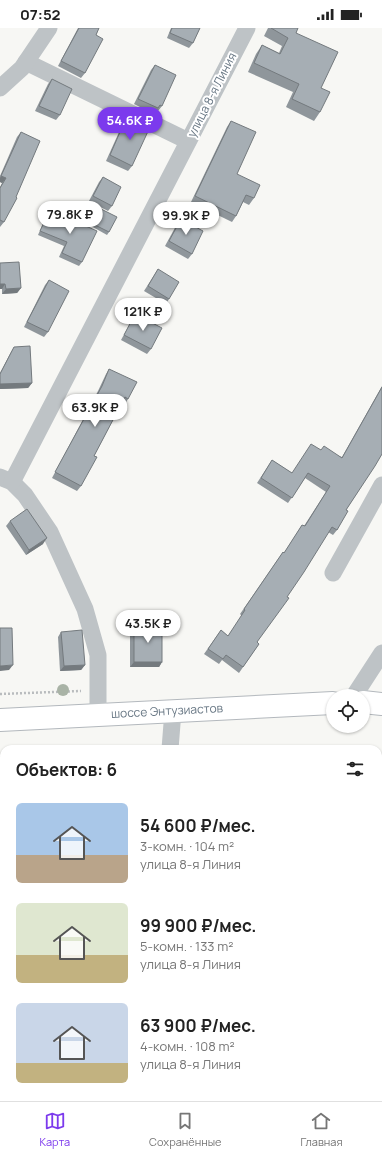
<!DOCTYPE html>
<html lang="ru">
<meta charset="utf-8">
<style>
:root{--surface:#fff;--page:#f6f6f6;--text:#222;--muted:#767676;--line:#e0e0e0;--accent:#7c3aed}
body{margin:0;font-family:Manrope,sans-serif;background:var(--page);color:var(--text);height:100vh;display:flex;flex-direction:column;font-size:15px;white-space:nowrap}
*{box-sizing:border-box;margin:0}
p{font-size:13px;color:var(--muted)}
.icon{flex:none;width:22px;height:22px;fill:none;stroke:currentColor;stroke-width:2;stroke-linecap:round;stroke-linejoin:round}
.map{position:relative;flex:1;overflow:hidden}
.details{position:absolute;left:0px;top:717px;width:382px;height:356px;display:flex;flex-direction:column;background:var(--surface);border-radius:12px 12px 0 0;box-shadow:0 1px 3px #0004}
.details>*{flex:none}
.buttons{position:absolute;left:326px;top:661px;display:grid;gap:8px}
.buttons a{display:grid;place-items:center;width:44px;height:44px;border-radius:50%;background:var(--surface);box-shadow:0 1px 3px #0004;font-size:20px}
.price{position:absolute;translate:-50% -34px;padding:0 9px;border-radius:14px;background:#fff;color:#222;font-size:13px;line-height:26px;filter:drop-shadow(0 1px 2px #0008)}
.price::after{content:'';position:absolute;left:50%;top:24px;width:12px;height:9px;margin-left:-6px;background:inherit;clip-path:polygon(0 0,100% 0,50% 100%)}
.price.current{background:var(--accent);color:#fff}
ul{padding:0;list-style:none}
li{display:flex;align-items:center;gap:12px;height:100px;padding:0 16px}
li span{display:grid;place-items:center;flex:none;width:112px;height:80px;border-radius:6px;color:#555}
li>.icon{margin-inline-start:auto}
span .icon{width:48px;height:48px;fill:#fffc;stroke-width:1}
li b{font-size:17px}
h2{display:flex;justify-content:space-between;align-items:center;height:48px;padding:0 16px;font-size:17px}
.status{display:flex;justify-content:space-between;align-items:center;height:28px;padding:0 20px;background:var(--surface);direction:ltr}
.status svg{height:11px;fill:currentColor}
.dock{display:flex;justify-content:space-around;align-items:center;height:56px;border-top:1px solid var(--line);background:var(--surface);font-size:11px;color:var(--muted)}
.dock a{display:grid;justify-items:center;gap:2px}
.dock .current{color:var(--accent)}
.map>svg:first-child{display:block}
</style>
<div class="status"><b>07:52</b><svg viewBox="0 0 49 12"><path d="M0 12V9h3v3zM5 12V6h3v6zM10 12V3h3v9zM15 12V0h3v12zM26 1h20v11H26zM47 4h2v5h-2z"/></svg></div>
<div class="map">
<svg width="382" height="1073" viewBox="0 0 382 1073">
<rect width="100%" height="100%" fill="#f7f7f4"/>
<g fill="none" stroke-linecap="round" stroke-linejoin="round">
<g stroke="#b3b8bd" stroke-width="24">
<g id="secondary">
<polyline points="363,674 382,676"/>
<polyline points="0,692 333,675"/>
</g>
</g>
<polyline stroke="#b9bcbe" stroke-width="2.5" stroke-dasharray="2 2" stroke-linecap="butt" points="0,666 81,663"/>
<g stroke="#bec3c6" stroke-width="17">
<polyline points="26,34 188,113"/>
<polyline points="0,60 22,40 49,0"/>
<polyline points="0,449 12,454 25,467 50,504 85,581 98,627 98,687"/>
<polyline points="12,454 247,0"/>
<polyline points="333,545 382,457"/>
<polyline points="354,668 382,625"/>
<polyline points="170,721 173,683"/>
<polyline points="268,1069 269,1073"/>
</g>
<use href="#secondary" stroke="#fff" stroke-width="22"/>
</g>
<circle fill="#a9b3a6" cx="63" cy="662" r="6"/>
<g fill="#8f969b">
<polygon points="78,0 99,0 96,7 85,45 81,50 58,38"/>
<polygon points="171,0 200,0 193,15 189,20 167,10"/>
<polygon points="268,0 298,0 296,5 321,60 320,84 314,93 286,79 293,64 248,44 256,26 262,17 279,25 282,18 264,8"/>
<polygon points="155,37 162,78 158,83 157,82 154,86 134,76 151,42"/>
<polygon points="52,51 60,87 56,92 35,83 48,56"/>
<polygon points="127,88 132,138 128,143 106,133 124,93"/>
<polygon points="231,93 237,146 254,170 249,177 243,174 236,188 232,194 191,174 227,99"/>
<polygon points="21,104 4,194 0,199 0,159 2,155 0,154 0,148 17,109"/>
<polygon points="103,149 112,178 108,183 89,173 99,154"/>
<polygon points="101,181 109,204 107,207 91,198"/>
<polygon points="50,182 82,234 79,238 59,229 64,218 38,207 47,186"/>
<polygon points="181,191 192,226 188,231 165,218 177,196"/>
<polygon points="0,235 21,260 17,265 2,266 2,261 0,261"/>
<polygon points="158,241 169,271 166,276 144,263"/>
<polygon points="49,252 48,304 44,309 24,299 45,257"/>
<polygon points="135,286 151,321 147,326 121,312 132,292"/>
<polygon points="14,319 32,355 28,360 0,361 0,345 11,324"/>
<polygon points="109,341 128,371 125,376 122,375 94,428 81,458 77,463 52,450 98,363 106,346"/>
<polygon points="382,358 382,426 346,482 337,502 333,507 328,504 257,614 259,616 239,645 222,632 219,636 204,626 221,602 228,608 242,588 240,586 283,524 284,525 302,497 304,498 326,464 305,450 288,475 257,455 272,432 292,445 321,422 342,429"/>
<polygon points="10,493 43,516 26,527 6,498"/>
<polygon points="134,599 162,634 159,639 130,639 130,604"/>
<polygon points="61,604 85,637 81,642 60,643 58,609"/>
<polygon points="2,726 4,726 4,818 3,818 0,772 0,729"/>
<polygon points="125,1069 145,1069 143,1073 133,1073"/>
<rect x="314" y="1069" width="25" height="4"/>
</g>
<g fill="#747a7e">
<polygon points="1,148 6,150 2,155 0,154 0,150"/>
<polygon points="0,256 5,256 2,261 0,261"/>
<polygon points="21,260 17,265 2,266 6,261"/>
<polygon points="32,355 28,360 0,361 0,356"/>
<polygon points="47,510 43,516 26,527 29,522"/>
<polygon points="134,634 162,634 159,639 130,639"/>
<polygon points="13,637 9,642 0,643 0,638"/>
<polygon points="85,637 81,642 60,643 64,638"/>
</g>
<g fill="#a6aeb4" stroke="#747a7e">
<polygon points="79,0 99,0 96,7 103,11 85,45 61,33"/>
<polygon points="172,0 200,0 193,15 170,5"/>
<polygon points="271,0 298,0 296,5 338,24 321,60 330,64 320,84 292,71 299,56 254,35 262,17 280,26 288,10"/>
<polygon points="155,37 176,47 162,78 160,77 158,80 138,71"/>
<polygon points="52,51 72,61 60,87 39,78"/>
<polygon points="127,88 150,99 132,138 110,127"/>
<polygon points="231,93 256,104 237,146 260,157 254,170 246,167 236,188 195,168"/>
<polygon points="21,104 40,113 16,169 17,170 4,194 0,192 0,160 6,150 1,148"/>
<polygon points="103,149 121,159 112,178 93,168"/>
<polygon points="101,181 117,189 109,204 93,196"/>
<polygon points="50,182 97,203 82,234 62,225 67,214 40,203"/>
<polygon points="181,191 203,203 192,226 169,213"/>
<polygon points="19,234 21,260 6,261 5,256 0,256 0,235"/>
<polygon points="158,241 179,254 169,271 148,258"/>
<polygon points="49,252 69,263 48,304 27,294"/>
<polygon points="135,286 162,300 151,321 124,307"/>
<polygon points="30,318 32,355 0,356 0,346 14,319"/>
<polygon points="109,341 137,354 128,371 125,369 94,428 97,429 81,458 55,444 102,358"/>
<polygon points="382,359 382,426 375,438 346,482 348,483 337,502 332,499 304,544 287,569 289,570 257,614 259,616 243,639 226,627 223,631 208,621 221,602 228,608 245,582 244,581 283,524 284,525 302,497 305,498 330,458 308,445 292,470 261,450 272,432 292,445 311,416 321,422 324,418 342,430"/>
<polygon points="27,481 47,510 29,522 10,493"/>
<rect x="134" y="599" width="28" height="35"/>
<polygon points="0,600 12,600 13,637 0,638"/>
<polygon points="82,602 85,637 64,638 61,604"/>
<polygon points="2,726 4,726 4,766"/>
<polygon points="0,1035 4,1037 4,1069 10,1069 9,1073 0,1073"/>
<polygon points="47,1069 59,1069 68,1073 45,1073"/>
<polygon points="139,1069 145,1069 144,1072"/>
<rect x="317" y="1069" width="22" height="4"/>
</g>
<g text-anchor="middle" stroke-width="4" stroke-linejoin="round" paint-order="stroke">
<g font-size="12" fill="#687784" stroke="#fff">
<text transform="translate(212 67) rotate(-63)" y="4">улица 8-я Линия</text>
<text transform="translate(167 683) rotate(-3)" y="4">шоссе Энтузиастов</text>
</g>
</g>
</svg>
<div class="buttons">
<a><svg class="icon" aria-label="locate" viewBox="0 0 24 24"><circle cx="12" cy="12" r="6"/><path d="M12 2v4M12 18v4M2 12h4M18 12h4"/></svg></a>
</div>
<b class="price current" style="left:130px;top:113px">54.6K ₽</b>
<b class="price" style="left:70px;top:207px">79.8K ₽</b>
<b class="price" style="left:186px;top:208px">99.9K ₽</b>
<b class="price" style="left:143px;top:304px">121K ₽</b>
<b class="price" style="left:95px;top:400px">63.9K ₽</b>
<b class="price" style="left:148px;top:616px">43.5K ₽</b>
<section class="details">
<h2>Объектов: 6<svg class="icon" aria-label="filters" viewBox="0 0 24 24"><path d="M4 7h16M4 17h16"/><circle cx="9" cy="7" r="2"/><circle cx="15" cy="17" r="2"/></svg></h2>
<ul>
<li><span style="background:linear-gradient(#a9c7e8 65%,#b9a48a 0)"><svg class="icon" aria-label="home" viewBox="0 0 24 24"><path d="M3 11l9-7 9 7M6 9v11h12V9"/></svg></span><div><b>54 600 ₽/мес.</b><p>3-комн. · 104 m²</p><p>улица 8-я Линия</p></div></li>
<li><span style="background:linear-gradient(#dfe7d0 65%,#c2b280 0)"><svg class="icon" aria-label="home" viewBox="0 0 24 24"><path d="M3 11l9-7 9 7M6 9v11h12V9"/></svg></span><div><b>99 900 ₽/мес.</b><p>5-комн. · 133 m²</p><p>улица 8-я Линия</p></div></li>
<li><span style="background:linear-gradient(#c9d6e8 75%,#c2b280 0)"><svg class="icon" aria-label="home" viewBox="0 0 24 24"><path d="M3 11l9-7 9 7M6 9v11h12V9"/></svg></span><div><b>63 900 ₽/мес.</b><p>4-комн. · 108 m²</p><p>улица 8-я Линия</p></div></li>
</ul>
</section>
</div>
<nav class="dock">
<a class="current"><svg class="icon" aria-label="map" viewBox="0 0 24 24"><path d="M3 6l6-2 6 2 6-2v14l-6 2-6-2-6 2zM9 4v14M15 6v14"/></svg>Карта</a>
<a><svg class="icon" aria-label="saved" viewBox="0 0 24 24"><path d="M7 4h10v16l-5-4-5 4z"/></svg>Сохранённые</a>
<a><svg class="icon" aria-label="home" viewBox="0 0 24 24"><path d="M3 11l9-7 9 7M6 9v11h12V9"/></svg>Главная</a>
</nav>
